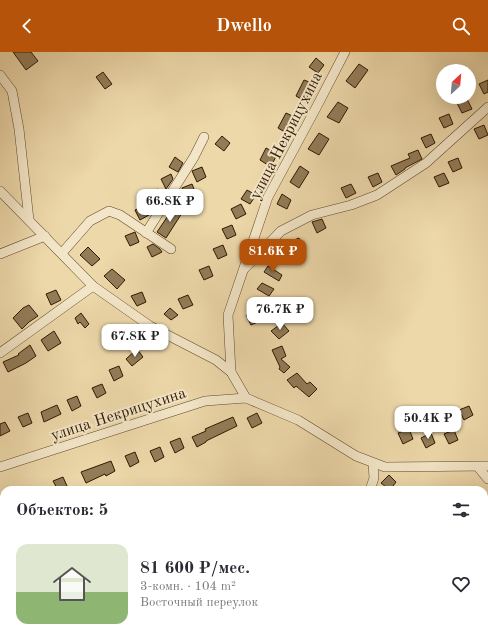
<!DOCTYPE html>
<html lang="ru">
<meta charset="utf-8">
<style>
:root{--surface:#fff;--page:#f2f2f3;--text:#2b2b33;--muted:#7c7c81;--accent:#b45309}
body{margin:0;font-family:"Old Standard TT",serif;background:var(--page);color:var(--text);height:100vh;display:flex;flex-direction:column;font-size:15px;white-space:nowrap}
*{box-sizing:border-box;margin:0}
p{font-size:13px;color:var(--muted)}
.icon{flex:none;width:22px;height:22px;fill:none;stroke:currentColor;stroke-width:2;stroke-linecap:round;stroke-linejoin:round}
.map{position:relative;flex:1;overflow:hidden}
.side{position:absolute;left:0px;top:434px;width:488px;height:156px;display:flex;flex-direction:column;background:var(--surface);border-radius:12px 12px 0 0;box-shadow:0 4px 16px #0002}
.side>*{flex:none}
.needle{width:26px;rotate:26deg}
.tools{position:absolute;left:436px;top:12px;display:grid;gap:8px}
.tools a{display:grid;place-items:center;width:40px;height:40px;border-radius:50%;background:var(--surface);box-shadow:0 4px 16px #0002;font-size:20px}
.price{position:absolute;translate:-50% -34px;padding:0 9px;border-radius:8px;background:#fff;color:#222;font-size:13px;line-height:26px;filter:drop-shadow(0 1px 2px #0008)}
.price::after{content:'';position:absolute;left:50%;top:24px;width:12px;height:9px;margin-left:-6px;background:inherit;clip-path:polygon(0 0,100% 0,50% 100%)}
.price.active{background:var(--accent);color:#fff}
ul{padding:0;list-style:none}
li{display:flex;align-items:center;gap:12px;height:100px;padding:0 16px}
li span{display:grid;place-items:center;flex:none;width:112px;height:80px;border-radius:12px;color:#555}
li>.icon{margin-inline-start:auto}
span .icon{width:48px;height:48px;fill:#fffc;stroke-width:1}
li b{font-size:17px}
h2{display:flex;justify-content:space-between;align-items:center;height:48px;padding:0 16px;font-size:17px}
header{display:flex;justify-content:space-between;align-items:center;height:52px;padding:0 16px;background:var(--accent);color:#fff;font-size:18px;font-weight:600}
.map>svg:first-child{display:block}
</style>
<header><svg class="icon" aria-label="back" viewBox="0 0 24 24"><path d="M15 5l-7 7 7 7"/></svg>Dwello<svg class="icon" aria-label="search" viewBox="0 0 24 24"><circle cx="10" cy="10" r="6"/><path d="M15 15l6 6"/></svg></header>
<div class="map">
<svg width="488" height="590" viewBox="0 0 488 590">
<rect width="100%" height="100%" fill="#edd8aa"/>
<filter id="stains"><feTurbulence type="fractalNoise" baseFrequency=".005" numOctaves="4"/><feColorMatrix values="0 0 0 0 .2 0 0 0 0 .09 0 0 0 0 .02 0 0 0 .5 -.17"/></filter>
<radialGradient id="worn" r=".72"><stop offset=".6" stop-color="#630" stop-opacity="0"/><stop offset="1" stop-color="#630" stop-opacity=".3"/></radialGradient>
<g fill="#927c58" stroke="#301800">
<polygon points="13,0 31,0 38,9 26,18"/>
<polygon points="316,6 324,13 318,21 309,15"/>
<polygon points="359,12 368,18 355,36 346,29"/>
<polygon points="103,20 112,32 105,37 96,25"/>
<polygon points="304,28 314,32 305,49 296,44"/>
<polygon points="488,28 488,40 484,42 479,32"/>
<polygon points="467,47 472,57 462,61 457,51"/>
<polygon points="338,50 348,56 339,71 327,65"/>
<polygon points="286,61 297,66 288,82 278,76"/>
<polygon points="449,62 453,72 444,76 439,66"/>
<polygon points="484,73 488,83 479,87 474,77"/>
<polygon points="319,81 329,87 319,103 308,97"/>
<polygon points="431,82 435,91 426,96 421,86"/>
<polygon points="222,84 230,91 224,99 215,92"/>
<polygon points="266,96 277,102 271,115 260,108"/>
<polygon points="418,98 422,107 405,116 405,117 396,123 391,114 410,106 408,102"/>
<polygon points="175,105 183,111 178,120 169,115"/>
<polygon points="458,106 462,116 453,120 448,110"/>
<polygon points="300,114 309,120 299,136 290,130"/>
<polygon points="202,115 206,125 197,130 192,119"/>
<polygon points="378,121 382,130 373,135 368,125"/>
<polygon points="444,121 449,131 439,135 434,125"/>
<polygon points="171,122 173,127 166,137 161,127"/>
<polygon points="192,132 196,142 187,146 182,136"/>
<polygon points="351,132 356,141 346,146 341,136"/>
<polygon points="158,137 162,145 160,147 153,151 148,141"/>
<polygon points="247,138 256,143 250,152 241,147"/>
<polygon points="282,142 291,148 287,157 277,152"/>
<polygon points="241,152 246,162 236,167 231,157"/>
<polygon points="145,154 149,163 140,168 135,158"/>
<polygon points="174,155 182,161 166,186 157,180"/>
<polygon points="322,167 326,176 317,181 312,170"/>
<polygon points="232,173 236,183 227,187 222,177"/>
<polygon points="135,180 139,190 130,194 125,184"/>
<polygon points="299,186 303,196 294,200 289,190"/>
<polygon points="153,192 160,197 162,200 152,205 147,195"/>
<polygon points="223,193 227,203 218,207 213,197"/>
<polygon points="88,195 100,207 92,214 80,203"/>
<polygon points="209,214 213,224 204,228 199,218"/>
<polygon points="268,214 282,223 279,229 264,220"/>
<polygon points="112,217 125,228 117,237 104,224"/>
<polygon points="262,231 274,237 269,244 257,237"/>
<polygon points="56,238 61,248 51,253 46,242"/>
<polygon points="142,240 146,250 137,254 131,244"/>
<polygon points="188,243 193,253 183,257 178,247"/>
<polygon points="29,253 38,264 29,270 22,277 13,266 23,256"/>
<polygon points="170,256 178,263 171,268 164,262"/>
<polygon points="256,259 260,269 251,273 246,263"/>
<polygon points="81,261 89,272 85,276 80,270 78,272 75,266"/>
<polygon points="282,271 289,279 279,287 271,279"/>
<polygon points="54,279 61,291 48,299 41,288"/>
<polygon points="30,293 36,304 26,311 8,320 3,310 19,303 18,302"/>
<polygon points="282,294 286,304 281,307 290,315 284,321 279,317 280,315 272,298"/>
<polygon points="137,297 143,305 132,314 126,307"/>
<polygon points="119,314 123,324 114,329 109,318"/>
<polygon points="297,321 307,332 310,330 317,337 309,345 296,334 294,336 287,328"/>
<polygon points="102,332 106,341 97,346 92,336"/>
<polygon points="77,344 81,354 72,359 67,348"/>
<polygon points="57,353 61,362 44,370 41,360"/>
<polygon points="469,354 473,363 464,368 459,358"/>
<polygon points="28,361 32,371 23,375 18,365"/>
<polygon points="257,361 262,371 252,376 247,366"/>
<polygon points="233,365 237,374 206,389 206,390 197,395 192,385 206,379 205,377"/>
<polygon points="5,370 10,379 0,384 0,372"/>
<polygon points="409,377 413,387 403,392 398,381"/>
<polygon points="454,378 458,388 449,392 444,382"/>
<polygon points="431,381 435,391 426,396 421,386"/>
<polygon points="180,386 184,396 175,401 170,390"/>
<polygon points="160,395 164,405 155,410 150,399"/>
<polygon points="135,400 139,410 130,415 125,404"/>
<polygon points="111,409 115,419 106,424 105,422 86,431 81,420"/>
<polygon points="389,423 396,430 390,438 381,431"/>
<polygon points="63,425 67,434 58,438 53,429"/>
</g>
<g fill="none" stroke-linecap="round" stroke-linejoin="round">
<g stroke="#5f482a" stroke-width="10">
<g id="minor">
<polyline points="0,23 12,39 19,77 29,168"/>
<polyline points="0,139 93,234 150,274 216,308 231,320 246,346"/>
<polyline points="146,181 194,105 204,85"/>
<polyline points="62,201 90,169 109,159 120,163 171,197"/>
<polyline points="0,202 45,184"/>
<polyline points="245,216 281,179 312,163 351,153 377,143 426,111 488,55"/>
<polyline points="0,301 93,234"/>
<polyline points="231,320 228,263 268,145 316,56 345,0"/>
<polyline points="0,415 205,349 246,346 298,368 356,404 385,415 488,414"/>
<polyline points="478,415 488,427"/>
<polyline points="370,438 374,426 373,411"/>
<polyline points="0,543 4,541"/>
</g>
</g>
<use href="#minor" stroke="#f3e6c8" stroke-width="9"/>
</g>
<g text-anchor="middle" stroke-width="4" stroke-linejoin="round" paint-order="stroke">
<g font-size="16" fill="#301800" stroke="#f3e6c8">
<text transform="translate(285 83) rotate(-63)" y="6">улица Некрицухина</text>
<text transform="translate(118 361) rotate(-18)" y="6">улица Некрицухина</text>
</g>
</g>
<rect width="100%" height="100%" filter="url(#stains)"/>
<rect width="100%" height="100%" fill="url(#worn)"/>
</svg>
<div class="tools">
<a><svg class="needle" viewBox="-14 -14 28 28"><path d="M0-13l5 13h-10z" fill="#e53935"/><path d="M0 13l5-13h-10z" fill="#7c7c81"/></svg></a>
</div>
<b class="price" style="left:170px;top:171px">66.8K ₽</b>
<b class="price active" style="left:273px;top:221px">81.6K ₽</b>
<b class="price" style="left:280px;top:279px">76.7K ₽</b>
<b class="price" style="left:135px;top:306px">67.8K ₽</b>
<b class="price" style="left:428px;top:388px">50.4K ₽</b>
<section class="side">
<h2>Объектов: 5<svg class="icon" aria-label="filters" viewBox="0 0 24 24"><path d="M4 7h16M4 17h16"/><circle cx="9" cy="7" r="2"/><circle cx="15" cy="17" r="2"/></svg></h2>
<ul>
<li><span style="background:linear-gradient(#dfe7d0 60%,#8fb573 0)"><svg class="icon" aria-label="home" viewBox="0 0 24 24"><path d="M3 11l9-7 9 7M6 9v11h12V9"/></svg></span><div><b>81 600 ₽/мес.</b><p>3-комн. · 104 m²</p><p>Восточный переулок</p></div><svg class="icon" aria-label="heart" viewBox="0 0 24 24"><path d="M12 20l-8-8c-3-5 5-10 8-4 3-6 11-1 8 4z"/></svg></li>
</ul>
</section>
</div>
